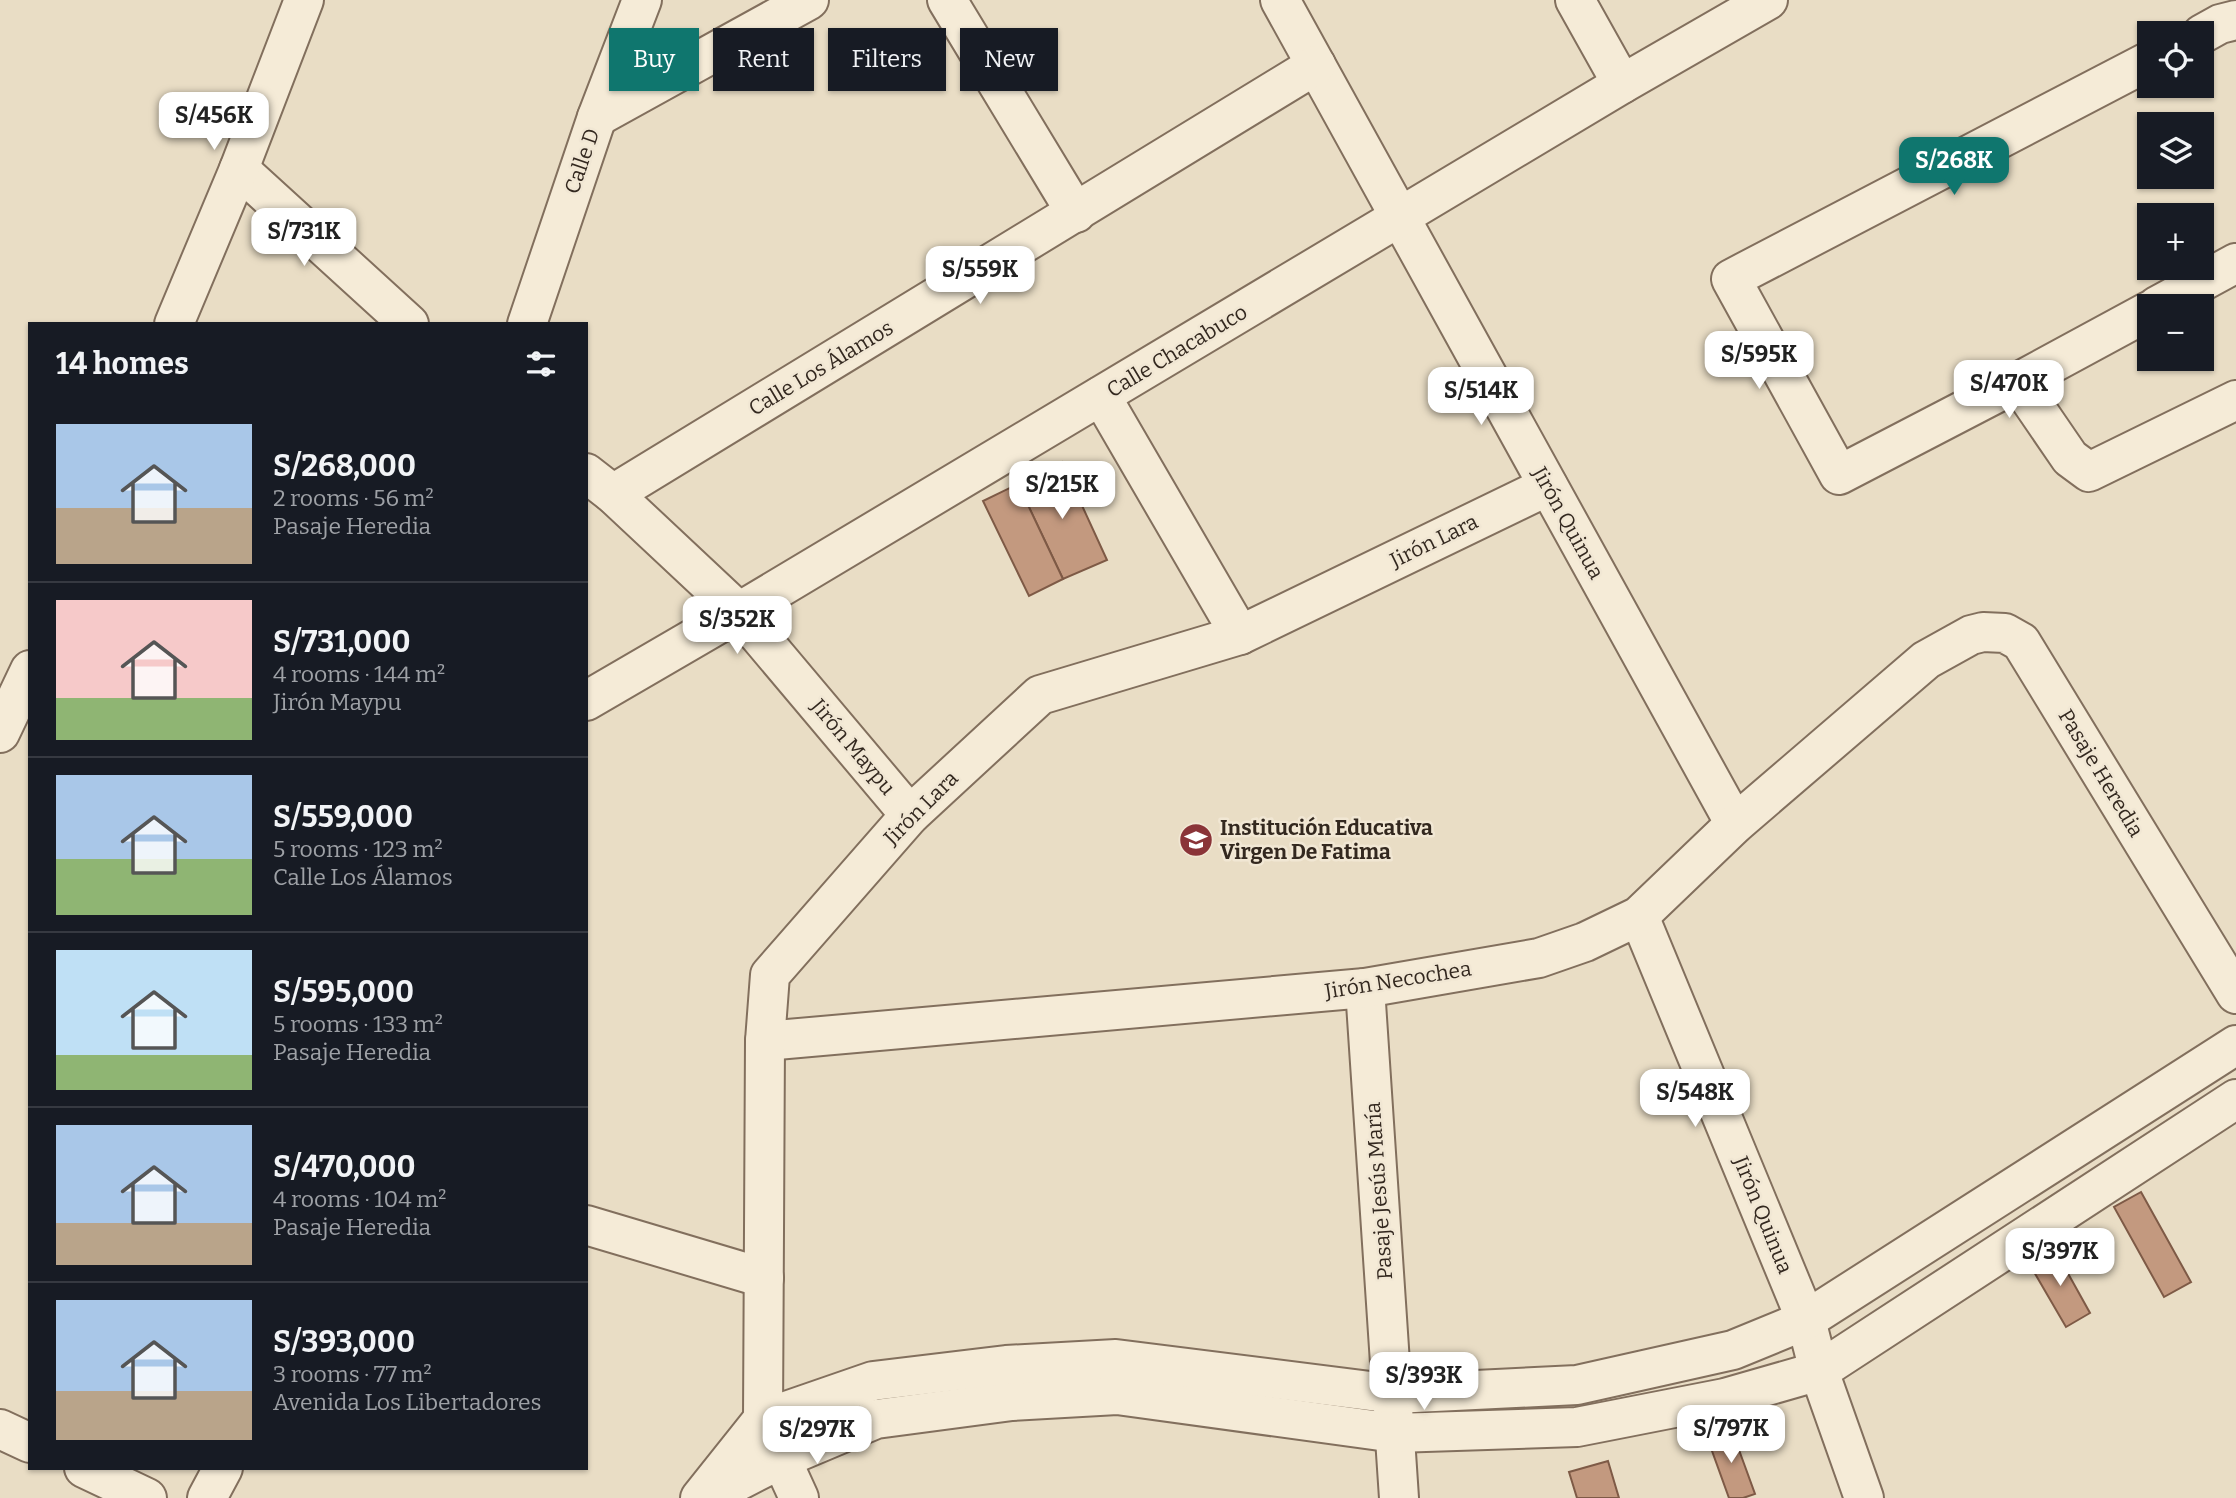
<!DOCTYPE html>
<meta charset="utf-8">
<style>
:root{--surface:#171b24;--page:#20242c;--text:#f1f3f6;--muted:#9ea1a6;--line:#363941;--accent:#0f766e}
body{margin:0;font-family:Bitter,serif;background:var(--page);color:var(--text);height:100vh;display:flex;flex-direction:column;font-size:26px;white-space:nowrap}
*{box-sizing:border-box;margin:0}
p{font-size:23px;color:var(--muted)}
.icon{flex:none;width:38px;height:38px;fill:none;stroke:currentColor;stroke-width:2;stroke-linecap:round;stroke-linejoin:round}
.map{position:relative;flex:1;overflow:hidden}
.drawer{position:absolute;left:28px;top:322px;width:560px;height:1148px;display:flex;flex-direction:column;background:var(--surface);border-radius:0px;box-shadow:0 2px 5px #0004}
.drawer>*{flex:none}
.hud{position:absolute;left:609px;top:28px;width:665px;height:63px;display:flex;gap:14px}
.buttons{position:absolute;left:2137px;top:21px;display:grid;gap:14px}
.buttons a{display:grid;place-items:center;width:77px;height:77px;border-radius:0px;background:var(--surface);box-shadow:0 2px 5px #0004;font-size:35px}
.price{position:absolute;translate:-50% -60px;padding:0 16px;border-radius:14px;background:#fff;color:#222;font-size:23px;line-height:46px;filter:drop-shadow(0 2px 4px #0008)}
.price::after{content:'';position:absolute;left:50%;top:42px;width:21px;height:16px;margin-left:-10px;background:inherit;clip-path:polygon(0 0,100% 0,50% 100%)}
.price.on{background:var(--accent);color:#fff}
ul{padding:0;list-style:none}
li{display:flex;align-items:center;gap:21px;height:175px;padding:0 28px}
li+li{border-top:2px solid var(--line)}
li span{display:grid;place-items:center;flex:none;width:196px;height:140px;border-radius:0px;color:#555}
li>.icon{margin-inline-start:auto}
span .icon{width:84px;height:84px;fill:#fffc;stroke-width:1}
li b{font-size:30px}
h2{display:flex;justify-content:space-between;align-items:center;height:84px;padding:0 28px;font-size:30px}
.chip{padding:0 24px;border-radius:0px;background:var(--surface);box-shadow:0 2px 5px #0004;font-size:24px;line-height:63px}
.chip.on{background:var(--accent);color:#fff}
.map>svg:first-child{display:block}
</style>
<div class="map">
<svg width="2236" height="1498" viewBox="0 0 2236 1498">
<rect width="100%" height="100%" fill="#e9ddc5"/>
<g fill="#c3997f" stroke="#7e5a46" stroke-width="2">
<polygon points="1062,462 1107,560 1063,579 1018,484"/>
<polygon points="1018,484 1063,579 1029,596 983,501"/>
<polygon points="2141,1192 2191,1282 2164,1297 2114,1207"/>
<polygon points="2055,1250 2090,1313 2066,1327 2030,1265"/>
<polygon points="1731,1428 1755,1494 1743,1498 1729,1498 1707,1437"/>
<polygon points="1608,1461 1619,1498 1577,1498 1569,1472"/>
</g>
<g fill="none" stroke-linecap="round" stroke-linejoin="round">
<g stroke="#826f5d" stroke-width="42">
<g id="minor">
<polyline points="947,0 1076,213"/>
<polyline points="1280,0 1735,824"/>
<polyline points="1575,0 1622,84"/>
<polyline points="2202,34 2220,24 2236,20"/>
<polyline points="2149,61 1731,279 1839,475 2018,382 2149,311"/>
<polyline points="597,117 809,0"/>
<polyline points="239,169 409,324"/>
<polyline points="2157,306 2236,263"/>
<polyline points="174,324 239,169 304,0"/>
<polyline points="527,324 597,117 642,0"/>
<polyline points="2018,382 2070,458 2089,472 2236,400"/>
<polyline points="1101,396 1240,635"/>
<polyline points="586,473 613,494 739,612 910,815"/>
<polyline points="613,494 1316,65"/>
<polyline points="586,701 739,612 1622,84 1768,0"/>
<polyline points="0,733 30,670"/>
<polyline points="1639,916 1806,1320 1819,1371 1864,1498"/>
<polyline points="1365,988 1399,1498"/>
<polyline points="765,1041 1365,988 1539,958 1585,942 1639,916 1735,824 1926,660 1971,635 1983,632 2005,633 2021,642 2236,994"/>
<polyline points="586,1225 764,1278"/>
<polyline points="0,1429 30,1443"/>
<polyline points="84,1468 147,1498"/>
<polyline points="707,1497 781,1459 876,1419 1012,1401 1117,1395 1395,1433 1577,1427 1725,1398 1819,1371 2236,1099"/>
<polyline points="207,1498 223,1468"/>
<polyline points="700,1498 763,1419 873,1381 1006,1365 1116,1359 1394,1394 1577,1385 1733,1350 1806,1320 2236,1045"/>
<polyline points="799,1498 763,1419 765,1041 770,975 910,815 1040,695 1240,635 1548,486"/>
</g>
</g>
<use href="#minor" stroke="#f5ebd7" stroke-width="38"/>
</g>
<defs>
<g id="school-disc" transform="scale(1.75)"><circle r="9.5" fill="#8a3438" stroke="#f1e7d4"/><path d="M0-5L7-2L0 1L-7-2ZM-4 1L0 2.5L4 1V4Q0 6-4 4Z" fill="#fff"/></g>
</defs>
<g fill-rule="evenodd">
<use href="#school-disc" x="1196" y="840"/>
</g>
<g text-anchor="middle" stroke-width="5" stroke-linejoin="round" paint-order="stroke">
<g font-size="21" fill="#33281f" stroke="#f1e7d4">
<text transform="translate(582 161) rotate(-71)" y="7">Calle D</text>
<text transform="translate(1177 351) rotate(-31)" y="7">Calle Chacabuco</text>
<text transform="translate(821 368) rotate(-31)" y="7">Calle Los Álamos</text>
<text transform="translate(1568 523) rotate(61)" y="7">Jirón Quinua</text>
<text transform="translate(1434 541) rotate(-26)" y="7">Jirón Lara</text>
<text transform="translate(853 747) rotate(50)" y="7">Jirón Maypu</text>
<text transform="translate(2101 773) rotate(59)" y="7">Pasaje Heredia</text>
<text transform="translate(921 808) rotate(-45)" y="7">Jirón Lara</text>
<text transform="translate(1398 980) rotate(-9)" y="7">Jirón Necochea</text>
<text transform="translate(1379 1191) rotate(-94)" y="7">Pasaje Jesús María</text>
<text transform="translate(1763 1215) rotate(68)" y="7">Jirón Quinua</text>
</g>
<g font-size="21" font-weight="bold" fill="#33281f" stroke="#f1e7d4" text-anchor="start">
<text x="1220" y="835">Institución Educativa<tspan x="1220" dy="24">Virgen De Fatima</tspan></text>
</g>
</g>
</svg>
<div class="buttons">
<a><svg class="icon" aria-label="locate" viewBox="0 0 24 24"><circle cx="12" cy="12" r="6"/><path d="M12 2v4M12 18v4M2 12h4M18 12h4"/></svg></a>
<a><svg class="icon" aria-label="layers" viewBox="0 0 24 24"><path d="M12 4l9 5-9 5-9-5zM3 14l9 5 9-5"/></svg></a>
<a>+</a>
<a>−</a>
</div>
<b class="price" style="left:214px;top:152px">S/456K</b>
<b class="price on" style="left:1954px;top:197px">S/268K</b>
<b class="price" style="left:304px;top:268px">S/731K</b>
<b class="price" style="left:980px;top:306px">S/559K</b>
<b class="price" style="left:1759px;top:391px">S/595K</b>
<b class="price" style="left:2009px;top:420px">S/470K</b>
<b class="price" style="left:1481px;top:427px">S/514K</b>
<b class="price" style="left:1062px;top:521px">S/215K</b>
<b class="price" style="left:737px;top:656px">S/352K</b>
<b class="price" style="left:1695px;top:1129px">S/548K</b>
<b class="price" style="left:2060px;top:1288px">S/397K</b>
<b class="price" style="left:1424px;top:1412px">S/393K</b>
<b class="price" style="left:1731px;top:1465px">S/797K</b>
<b class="price" style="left:817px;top:1466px">S/297K</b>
<div class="hud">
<a class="chip on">Buy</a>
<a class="chip">Rent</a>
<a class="chip">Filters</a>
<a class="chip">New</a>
</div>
<section class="drawer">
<h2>14 homes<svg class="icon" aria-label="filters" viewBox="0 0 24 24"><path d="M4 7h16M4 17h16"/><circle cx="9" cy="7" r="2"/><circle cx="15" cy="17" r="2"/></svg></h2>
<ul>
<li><span style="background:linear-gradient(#a9c7e8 60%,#b9a48a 0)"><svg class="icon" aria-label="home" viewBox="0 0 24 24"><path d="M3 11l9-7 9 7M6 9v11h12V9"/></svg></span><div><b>S/268,000</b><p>2 rooms · 56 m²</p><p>Pasaje Heredia</p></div></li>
<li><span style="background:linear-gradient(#f6c9c9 70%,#8fb573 0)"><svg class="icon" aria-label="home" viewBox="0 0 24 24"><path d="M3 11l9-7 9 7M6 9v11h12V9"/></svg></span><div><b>S/731,000</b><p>4 rooms · 144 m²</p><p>Jirón Maypu</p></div></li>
<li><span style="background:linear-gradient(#a9c7e8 60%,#8fb573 0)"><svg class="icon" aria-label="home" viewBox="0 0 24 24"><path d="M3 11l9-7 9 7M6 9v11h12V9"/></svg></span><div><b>S/559,000</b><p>5 rooms · 123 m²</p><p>Calle Los Álamos</p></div></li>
<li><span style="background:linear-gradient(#bfe0f5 75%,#8fb573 0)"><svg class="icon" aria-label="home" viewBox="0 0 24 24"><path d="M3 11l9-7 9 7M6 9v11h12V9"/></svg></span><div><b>S/595,000</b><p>5 rooms · 133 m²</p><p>Pasaje Heredia</p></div></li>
<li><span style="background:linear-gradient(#a9c7e8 70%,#b9a48a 0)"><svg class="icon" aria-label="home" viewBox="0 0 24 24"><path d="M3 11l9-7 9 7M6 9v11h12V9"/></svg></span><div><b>S/470,000</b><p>4 rooms · 104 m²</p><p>Pasaje Heredia</p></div></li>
<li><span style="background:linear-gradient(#a9c7e8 65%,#b9a48a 0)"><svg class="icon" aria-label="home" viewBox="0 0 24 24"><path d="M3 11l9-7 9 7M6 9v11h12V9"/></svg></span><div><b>S/393,000</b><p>3 rooms · 77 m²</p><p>Avenida Los Libertadores</p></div></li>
</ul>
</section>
</div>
